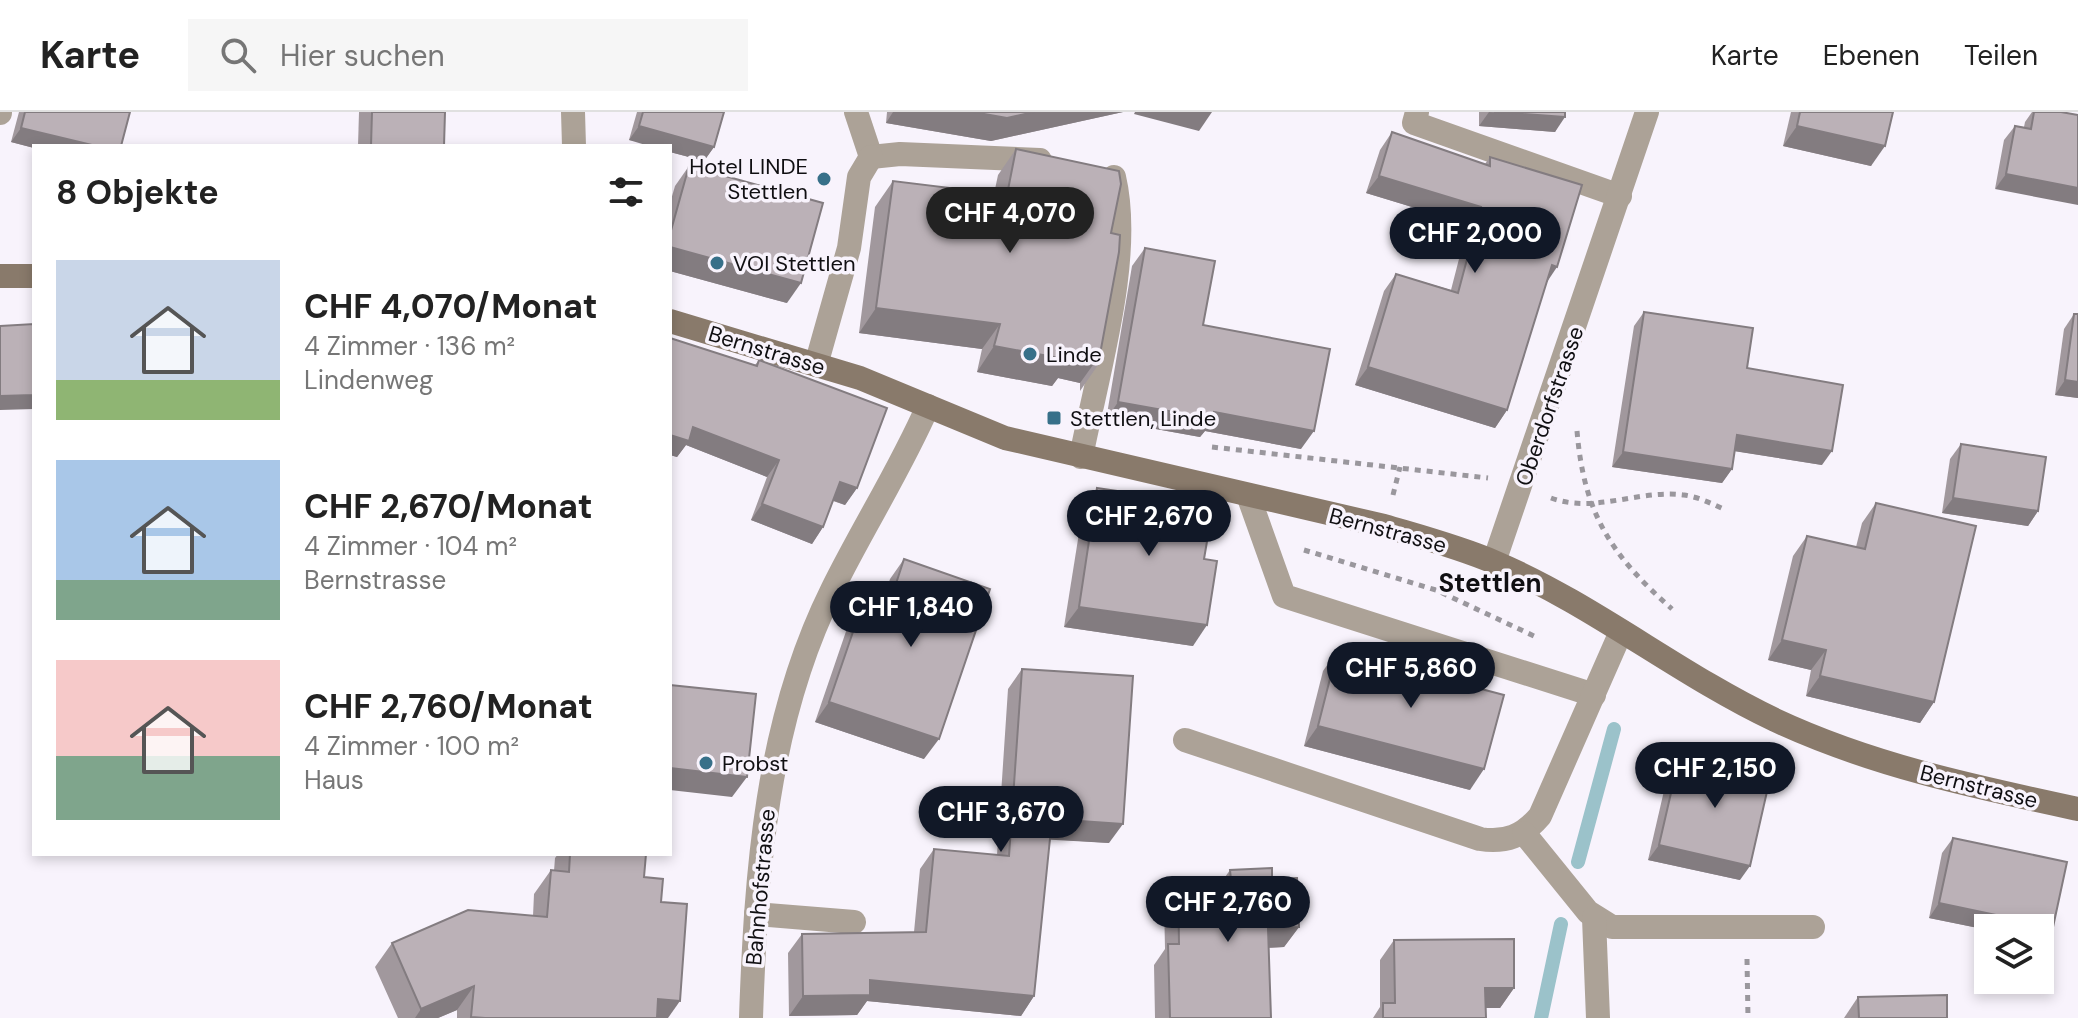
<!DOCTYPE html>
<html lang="de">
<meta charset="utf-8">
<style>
:root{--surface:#fff;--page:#f6f6f6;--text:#222;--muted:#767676;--line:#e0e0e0;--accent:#111827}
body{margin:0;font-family:"DM Sans",sans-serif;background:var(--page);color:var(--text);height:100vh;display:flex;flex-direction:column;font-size:30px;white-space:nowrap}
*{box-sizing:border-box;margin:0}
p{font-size:26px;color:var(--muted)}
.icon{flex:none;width:44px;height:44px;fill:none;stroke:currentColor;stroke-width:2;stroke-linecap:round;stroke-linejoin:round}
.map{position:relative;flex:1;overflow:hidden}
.details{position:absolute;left:32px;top:32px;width:640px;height:712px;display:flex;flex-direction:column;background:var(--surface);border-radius:0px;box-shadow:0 4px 12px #0003}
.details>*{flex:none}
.buttons{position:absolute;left:1974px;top:802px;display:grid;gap:16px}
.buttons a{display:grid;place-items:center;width:80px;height:80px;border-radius:0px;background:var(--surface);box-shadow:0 4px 12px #0003;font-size:40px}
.price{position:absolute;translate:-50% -68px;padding:0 18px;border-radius:28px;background:var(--accent);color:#fff;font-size:26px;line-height:52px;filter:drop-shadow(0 2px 4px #0008)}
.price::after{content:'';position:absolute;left:50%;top:48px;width:24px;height:18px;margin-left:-12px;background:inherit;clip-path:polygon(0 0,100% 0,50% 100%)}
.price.active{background:#222;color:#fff}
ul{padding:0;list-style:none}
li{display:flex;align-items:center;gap:24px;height:200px;padding:0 24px}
li span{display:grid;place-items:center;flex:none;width:224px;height:160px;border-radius:0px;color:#555}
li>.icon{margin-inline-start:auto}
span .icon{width:96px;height:96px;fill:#fffc;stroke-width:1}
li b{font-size:34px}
h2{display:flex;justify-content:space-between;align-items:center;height:96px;padding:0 24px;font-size:34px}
header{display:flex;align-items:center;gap:48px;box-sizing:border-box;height:112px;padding:0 40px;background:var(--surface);border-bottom:2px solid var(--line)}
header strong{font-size:38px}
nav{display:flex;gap:44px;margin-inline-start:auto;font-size:28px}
.search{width:560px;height:72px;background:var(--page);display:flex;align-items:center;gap:20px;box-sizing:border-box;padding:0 28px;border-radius:0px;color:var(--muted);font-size:30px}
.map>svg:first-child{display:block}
</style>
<header>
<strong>Karte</strong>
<div class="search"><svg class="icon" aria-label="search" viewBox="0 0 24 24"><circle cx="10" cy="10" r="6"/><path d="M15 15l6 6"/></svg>Hier suchen</div>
<nav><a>Karte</a><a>Ebenen</a><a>Teilen</a></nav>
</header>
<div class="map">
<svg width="2078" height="906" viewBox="0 0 2078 906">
<rect width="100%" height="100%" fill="#f8f3fc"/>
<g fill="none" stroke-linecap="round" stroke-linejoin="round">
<g stroke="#9bc2ca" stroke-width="14">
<polyline points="1578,750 1614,617"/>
<polyline points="1541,906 1561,812"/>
</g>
<g stroke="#9a979d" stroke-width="5" stroke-dasharray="6 6" stroke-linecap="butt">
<path d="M1577,319c7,83 34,124 95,178"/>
<polyline points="1212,335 1488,366"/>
<polyline points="1393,383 1400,355"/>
<path d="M1551,386c44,16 88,-9 133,-3 15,2 28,9 42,15"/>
<polyline points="1304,438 1436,478 1534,524"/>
<polyline points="1747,847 1748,906"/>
</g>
<g stroke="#aca297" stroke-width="24">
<polyline points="1417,0 1414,11 1620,84"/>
<path d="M1081,345c16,-83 52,-199 33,-280"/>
<polyline points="1248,383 1284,484 1594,583"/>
<path d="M1185,628l295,99c26,4 43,-3 60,-23l80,-182"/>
<polyline points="1524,721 1588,800 1612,815 1813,815"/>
<polyline points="756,802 854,810"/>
<polyline points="1594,806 1598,906"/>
</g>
<g stroke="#aca297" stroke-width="24">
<polyline points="856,0 871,45"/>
<polyline points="0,1 0,0"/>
<polyline points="871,45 900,42 1040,48"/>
<polyline points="816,253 849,136 859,65 871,45"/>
<polyline points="1494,450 1647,0"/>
<path d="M751,906c5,-145 15,-295 81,-428 31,-63 68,-120 96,-184"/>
</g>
<polyline stroke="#aca297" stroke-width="24" points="573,0 574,34"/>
<g stroke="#897a6b" stroke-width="24">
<polyline points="0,164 34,164"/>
<path d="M670,209l190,57 145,60 379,88c37,11 75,21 110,36 99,42 184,112 281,158 96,45 200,67 303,89"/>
</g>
</g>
<g fill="#a1989d">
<polygon points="19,0 130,0 34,34 34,36 11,30"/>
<polygon points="359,0 445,0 444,34 358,34"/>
<polygon points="637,0 724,0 714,35 704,49 670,40 670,34 629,28"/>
<polygon points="887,0 1123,0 991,29 886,11"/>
<polygon points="1479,0 1565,0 1555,20 1479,14"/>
<polygon points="1791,0 1893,0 1871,54 1783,34"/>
<polygon points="2032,0 2061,0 1995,77 2004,28 2015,14 2024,15 2025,10"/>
<polygon points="1392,20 1485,52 1490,45 1546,171 1507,298 1495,316 1355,273 1384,179 1396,162 1451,178 1468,112 1366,81 1380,38"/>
<polygon points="1016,37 1111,121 1098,253 1080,279 1080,271 1058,266 1052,274 977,260 982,237 859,221 875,95 893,69 994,82 998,63"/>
<polygon points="689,54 787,191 670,159 670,91 675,74"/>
<polygon points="1145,136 1203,213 1301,337 1205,319 1200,325 1106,308 1132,154"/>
<polygon points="1644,200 1747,256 1822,353 1735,339 1732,357 1722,371 1612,355 1634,214"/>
<polygon points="2074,202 2078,202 2078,286 2055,283 2064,217"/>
<polygon points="670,226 755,253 759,248 857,376 845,393 833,389 823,415 812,432 751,408 767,365 686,333 677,345 670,343"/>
<polygon points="1961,332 2038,399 2028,414 1942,401 1950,347"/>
<polygon points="1097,376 1197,398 1204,447 1193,534 1064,515 1083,396"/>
<polygon points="1876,391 1934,590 1920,611 1806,584 1811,558 1768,548 1793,444 1807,424 1856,435 1862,411"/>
<polygon points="904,447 924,647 815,610 854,496 868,476 885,482 890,467"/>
<polygon points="1337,539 1470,678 1304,634 1323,559"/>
<polygon points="1022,557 1109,731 1050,727 1034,884 1021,904 867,889 857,903 789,904 788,841 802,822 914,820 920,757 934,737 997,743 1008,577"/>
<polygon points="1680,642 1740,768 1648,748 1669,657"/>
<polygon points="1953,726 2067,750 2053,815 2043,829 2040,829 2040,816 1988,816 1988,818 1929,806 1942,741"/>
<polygon points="558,742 646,742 644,765 661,790 668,906 457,906 457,898 438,906 398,906 375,855 392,831 533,804 534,782 551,758 554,759 555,746"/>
<polygon points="1230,758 1272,767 1299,815 1284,835 1268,836 1271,906 1155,906 1154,853 1165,837 1164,789 1178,769 1223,768"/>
<polygon points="1394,828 1514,876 1500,896 1486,896 1486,906 1373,906 1380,895 1380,848"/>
<polygon points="1858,885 1947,906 1844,906"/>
</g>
<g fill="#837c80">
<polygon points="893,0 1123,0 991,29 886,11"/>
<polygon points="1135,0 1212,0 1199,19 1134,2"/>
<polygon points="1489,0 1565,5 1555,20 1479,14"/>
<polygon points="639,14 714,35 704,49 670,40 670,34 649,34 629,28"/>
<polygon points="1797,14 1885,34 1871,54 1783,34"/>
<polygon points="21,16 96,34 34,34 34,36 11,30"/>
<polygon points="2006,62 2078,76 2078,93 1995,77"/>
<polygon points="1379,64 1481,95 1468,112 1366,81"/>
<polygon points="670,135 801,171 787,191 670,159"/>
<polygon points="1552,153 1557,155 1545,173"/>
<polygon points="876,196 1000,212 982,237 859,221"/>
<polygon points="994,234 1073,240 1098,246 1080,271 1058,266 1052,274 977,260"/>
<polygon points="1368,255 1507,298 1495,316 1355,273"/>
<polygon points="2065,268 2078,270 2078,286 2055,283"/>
<polygon points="34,283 34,297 0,298 0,284"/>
<polygon points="1118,290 1214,300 1314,319 1301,337 1205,319 1200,325 1106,308"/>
<polygon points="693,315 779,348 767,365 686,333 677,345 670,343 670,323"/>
<polygon points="1737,323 1832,339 1822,353 1727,338"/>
<polygon points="1623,340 1732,357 1722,371 1612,355"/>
<polygon points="840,370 857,376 845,393 829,387"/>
<polygon points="1953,386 2038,399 2028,414 1942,401"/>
<polygon points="762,392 823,415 812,432 751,408"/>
<polygon points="1079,495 1207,513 1193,534 1064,515"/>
<polygon points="1782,528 1826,538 1811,558 1768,548"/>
<polygon points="1820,564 1934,590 1920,611 1806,584"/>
<polygon points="829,590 939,627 924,647 815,610"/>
<polygon points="1318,614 1484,657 1470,678 1304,634"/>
<polygon points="670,656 747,665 732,685 670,678"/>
<polygon points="1052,707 1123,712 1109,731 1038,727"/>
<polygon points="1659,733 1750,754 1740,768 1648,748"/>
<polygon points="1939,791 2053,815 2043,829 2040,829 2040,816 1988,816 1988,818 1929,806"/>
<polygon points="1299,815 1284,835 1253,836 1268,816"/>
<polygon points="870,868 1034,884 1021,904 867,889 857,903 789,904 803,884"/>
<polygon points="474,874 457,898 438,906 415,906 421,897"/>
<polygon points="1485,876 1514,876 1500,896 1471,896"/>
<polygon points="658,887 680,889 668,906 645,906"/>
</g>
<g fill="#bbb1b7" stroke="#837c80" stroke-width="2">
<polygon points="25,0 130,0 121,34 96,34 21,16"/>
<polygon points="372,0 445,0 444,34 371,34"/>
<polygon points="643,0 724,0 714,35 639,14"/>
<polygon points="973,0 1034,0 1007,6"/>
<polygon points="1494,0 1565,0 1565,5"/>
<polygon points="1800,0 1893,0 1885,34 1797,14"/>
<polygon points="2034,0 2061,0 2078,3 2078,76 2006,62 2015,14 2031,17"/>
<polygon points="1392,20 1490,54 1490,45 1582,73 1557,155 1552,153 1507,298 1368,255 1396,162 1458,181 1481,95 1379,64"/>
<polygon points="1016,37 1119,59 1121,72 1111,121 1120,123 1119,140 1098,253 1098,246 1073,240 1070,248 994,234 1000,212 876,196 893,69 1007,83"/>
<polygon points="689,54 823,91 801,171 670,135 670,122"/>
<polygon points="1145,136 1215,149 1203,213 1330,237 1314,319 1214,300 1213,307 1118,290"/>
<polygon points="1644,200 1753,216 1747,256 1843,273 1832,339 1737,323 1732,357 1623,340"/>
<polygon points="2074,202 2078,202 2078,270 2065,268"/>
<polygon points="34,212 34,283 0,284 0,214"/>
<polygon points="670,226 757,254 759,248 887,296 857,376 840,370 823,415 762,392 779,348 693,315 689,329 670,323"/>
<polygon points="1961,332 2046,345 2038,399 1953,386"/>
<polygon points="1097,376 1199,391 1197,398 1212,400 1204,447 1217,449 1207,513 1079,495"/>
<polygon points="1876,391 1976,414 1934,590 1820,564 1826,538 1782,528 1807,424 1865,437"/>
<polygon points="904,447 990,477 939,627 829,590 868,476 892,484"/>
<polygon points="1337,539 1504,583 1484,657 1318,614"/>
<polygon points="1022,557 1133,564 1123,712 1052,707 1034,884 870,868 870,883 803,884 802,822 926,820 934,737 1009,744"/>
<polygon points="670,573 756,582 747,665 670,656"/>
<polygon points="1680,642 1771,662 1750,754 1659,733"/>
<polygon points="1953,726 2067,750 2053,815 1939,791"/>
<polygon points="570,742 646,742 644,765 663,767 661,790 687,792 680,889 658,887 657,906 485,906 471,905 474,874 421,897 392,831 468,798 547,805 551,758 569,760"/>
<polygon points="1272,756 1272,767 1297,766 1299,815 1268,816 1271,906 1170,906 1168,832 1179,832 1178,769 1231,768 1230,758"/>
<polygon points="1514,827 1514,876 1485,876 1486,906 1383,906 1383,891 1395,891 1394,828"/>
<polygon points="1947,883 1947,906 1859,906 1858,885"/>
</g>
<g fill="#377089" stroke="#f8f3fc" stroke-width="3">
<circle cx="824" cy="67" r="8"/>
<circle cx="717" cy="151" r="8"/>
<circle cx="1030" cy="242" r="8"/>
<rect x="1046" y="298" width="16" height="16" rx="4"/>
<circle cx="706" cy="651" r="8"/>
</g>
<g text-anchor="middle" stroke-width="7" stroke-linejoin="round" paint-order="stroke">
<g font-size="22" fill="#100f12" stroke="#f8f3fc" text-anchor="start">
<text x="808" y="62" text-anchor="end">Hotel LINDE<tspan x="808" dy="25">Stettlen</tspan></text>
<text x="733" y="159">VOI Stettlen</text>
<text x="1046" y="250">Linde</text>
<text x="1070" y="314">Stettlen, Linde</text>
<text x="722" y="659">Probst</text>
</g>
<g font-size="22" fill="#100f12" stroke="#f8f3fc">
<text transform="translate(767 238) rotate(17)" y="8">Bernstrasse</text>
<text transform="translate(1549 294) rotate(-71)" y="8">Oberdorfstrasse</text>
<text transform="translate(1388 418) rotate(15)" y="8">Bernstrasse</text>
<text transform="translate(1979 674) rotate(14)" y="8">Bernstrasse</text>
<text transform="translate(760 775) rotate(-85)" y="8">Bahnhofstrasse</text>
</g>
<g font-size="26" font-weight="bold" fill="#100f12" stroke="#f8f3fc">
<text x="1490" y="480">Stettlen</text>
</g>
</g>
</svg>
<div class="buttons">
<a><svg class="icon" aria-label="layers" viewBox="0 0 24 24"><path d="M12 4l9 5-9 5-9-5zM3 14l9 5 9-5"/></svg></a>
</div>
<b class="price active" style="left:1010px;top:143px">CHF 4,070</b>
<b class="price" style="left:1475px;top:163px">CHF 2,000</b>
<b class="price" style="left:1149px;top:446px">CHF 2,670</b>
<b class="price" style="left:911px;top:537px">CHF 1,840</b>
<b class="price" style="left:1411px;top:598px">CHF 5,860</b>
<b class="price" style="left:1715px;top:698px">CHF 2,150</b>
<b class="price" style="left:1001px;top:742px">CHF 3,670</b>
<b class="price" style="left:1228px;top:832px">CHF 2,760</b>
<section class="details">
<h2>8 Objekte<svg class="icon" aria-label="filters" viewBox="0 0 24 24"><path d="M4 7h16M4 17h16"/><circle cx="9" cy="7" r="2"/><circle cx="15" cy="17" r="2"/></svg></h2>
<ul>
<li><span style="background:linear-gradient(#c9d6e8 75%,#8fb573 0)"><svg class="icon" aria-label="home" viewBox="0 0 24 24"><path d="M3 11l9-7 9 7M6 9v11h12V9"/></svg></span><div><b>CHF 4,070/Monat</b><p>4 Zimmer · 136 m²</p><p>Lindenweg</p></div></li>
<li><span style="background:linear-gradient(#a9c7e8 75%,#7fa58c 0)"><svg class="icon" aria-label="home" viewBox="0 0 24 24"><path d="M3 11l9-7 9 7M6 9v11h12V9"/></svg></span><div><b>CHF 2,670/Monat</b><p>4 Zimmer · 104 m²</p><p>Bernstrasse</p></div></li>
<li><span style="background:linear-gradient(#f6c9c9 60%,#7fa58c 0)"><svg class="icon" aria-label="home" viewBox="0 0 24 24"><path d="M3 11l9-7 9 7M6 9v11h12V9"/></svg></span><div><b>CHF 2,760/Monat</b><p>4 Zimmer · 100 m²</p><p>Haus</p></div></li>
</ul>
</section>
</div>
